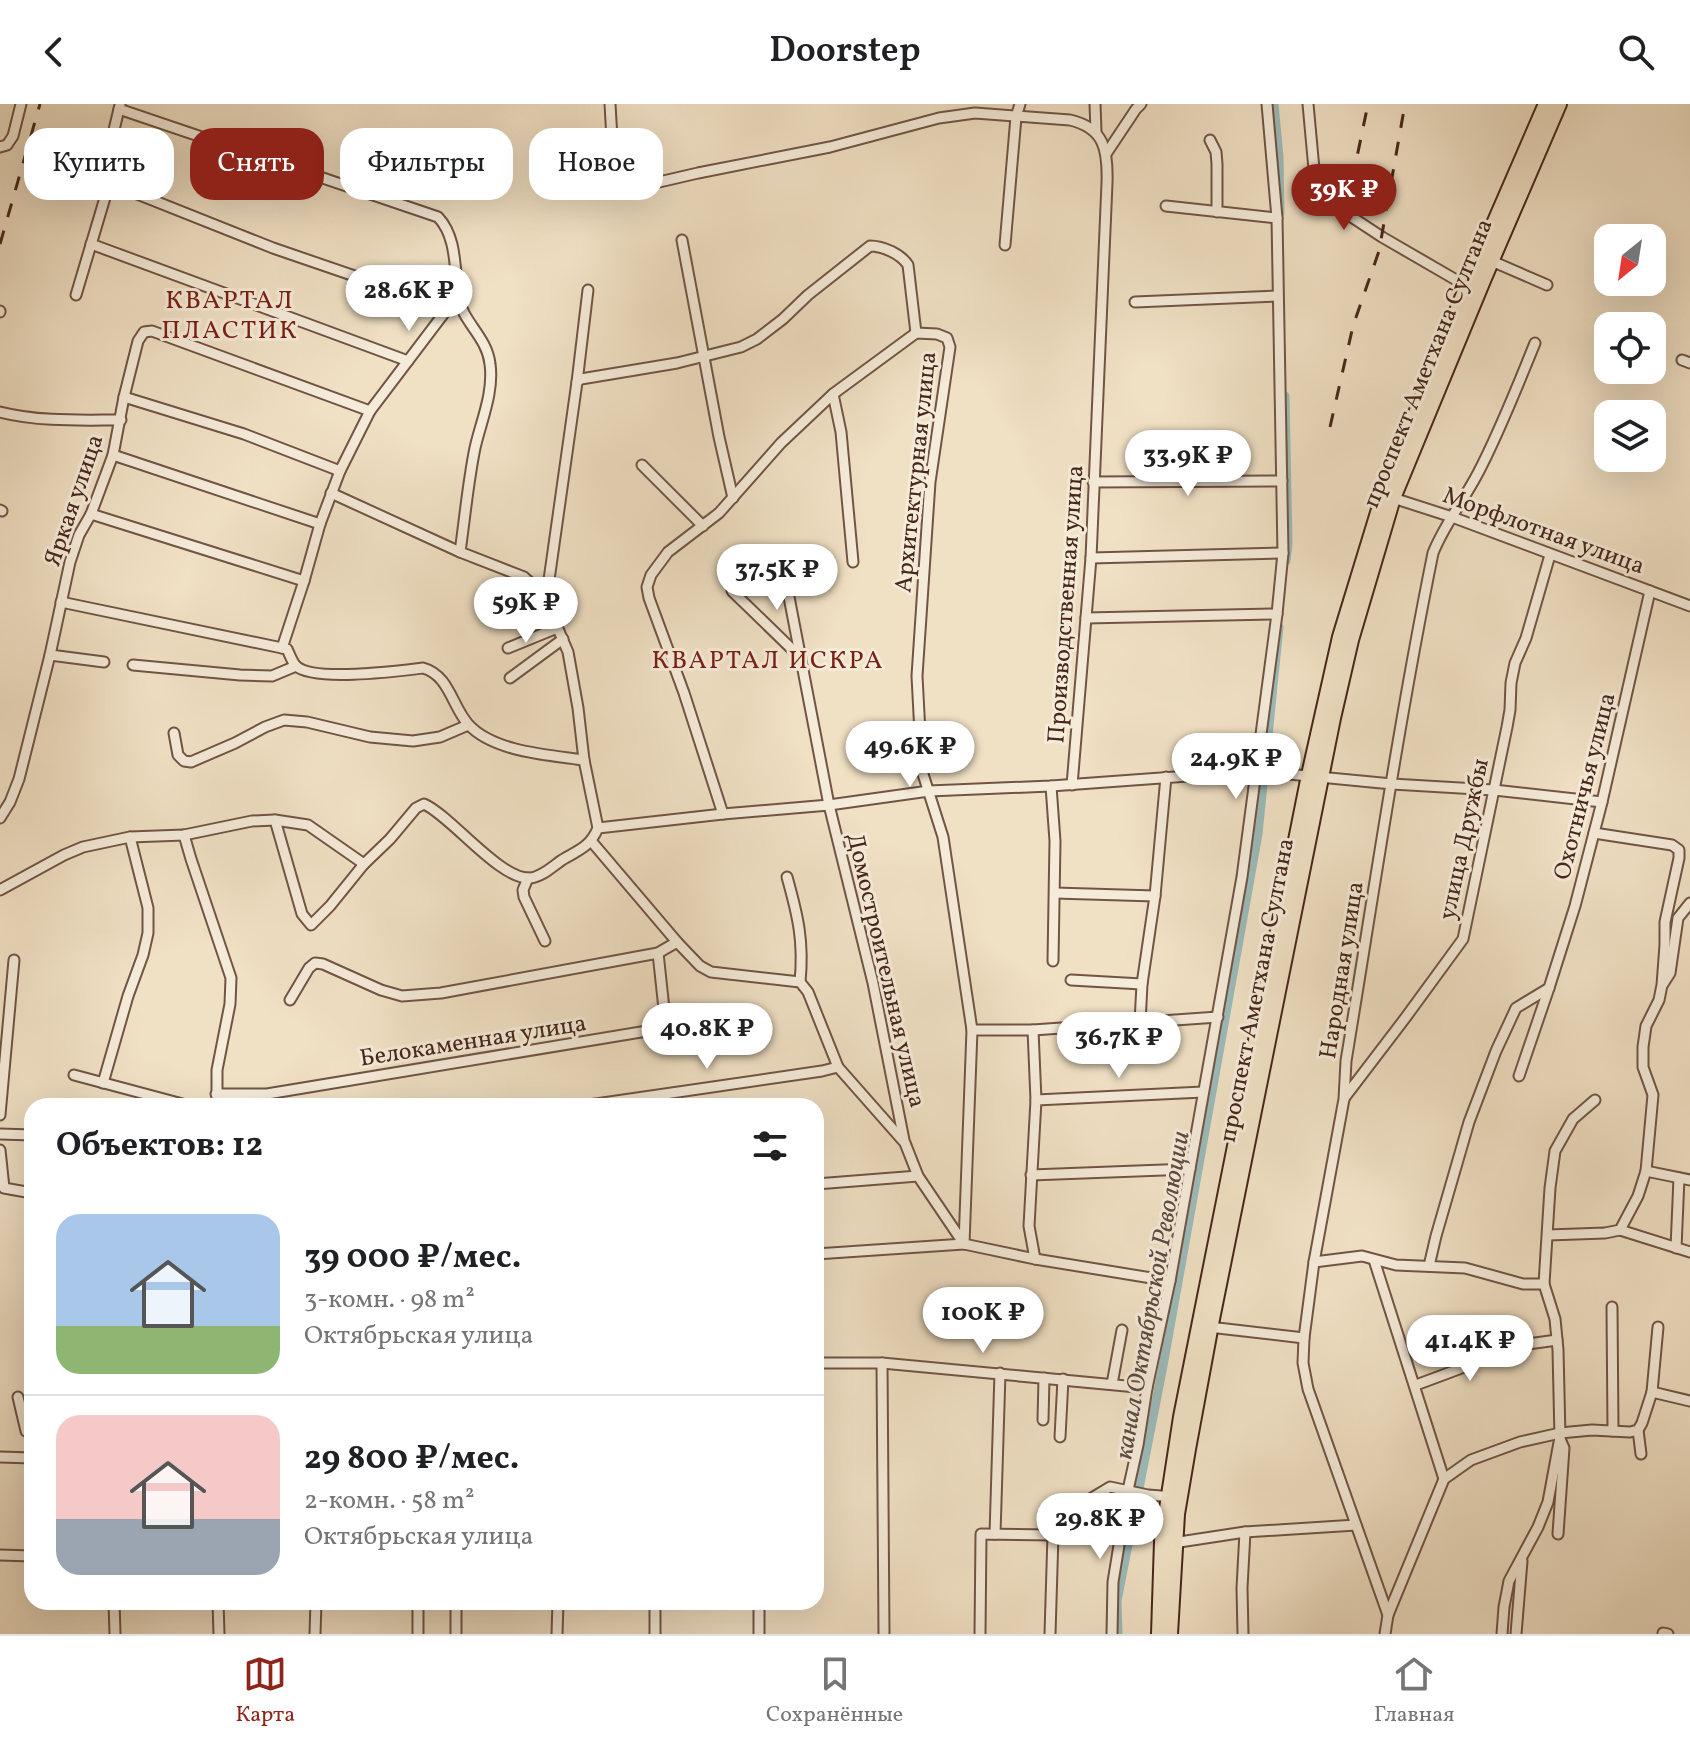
<!DOCTYPE html>
<html lang="ru">
<meta charset="utf-8">
<style>
:root{--surface:#fff;--page:#f6f6f6;--text:#202124;--muted:#757577;--line:#e0e0e0;--accent:#8f2418}
body{margin:0;font-family:Vollkorn,serif;background:var(--page);color:var(--text);height:100vh;display:flex;flex-direction:column;font-size:30px;white-space:nowrap}
*{box-sizing:border-box;margin:0}
p{font-size:26px;color:var(--muted)}
.icon{flex:none;width:44px;height:44px;fill:none;stroke:currentColor;stroke-width:2;stroke-linecap:round;stroke-linejoin:round}
.map{position:relative;flex:1;overflow:hidden}
.side{position:absolute;left:24px;top:994px;width:800px;height:512px;display:flex;flex-direction:column;background:var(--surface);border-radius:24px;box-shadow:0 8px 32px #0002}
.side>*{flex:none}
.guide{position:absolute;left:24px;top:24px;width:800px;height:72px;display:flex;gap:16px}
.needle{width:52px;rotate:210deg}
.tools{position:absolute;left:1594px;top:120px;display:grid;gap:16px}
.tools a{display:grid;place-items:center;width:72px;height:72px;border-radius:16px;background:var(--surface);box-shadow:0 8px 32px #0002;font-size:40px}
.price{position:absolute;translate:-50% -68px;padding:0 18px;border-radius:28px;background:#fff;color:#222;font-size:26px;line-height:52px;filter:drop-shadow(0 2px 4px #0008)}
.price::after{content:'';position:absolute;left:50%;top:48px;width:24px;height:18px;margin-left:-12px;background:inherit;clip-path:polygon(0 0,100% 0,50% 100%)}
.price.selected{background:var(--accent);color:#fff}
ul{padding:0;list-style:none}
li{display:flex;align-items:center;gap:24px;height:200px;padding:0 32px}
li+li{border-top:2px solid var(--line)}
li span{display:grid;place-items:center;flex:none;width:224px;height:160px;border-radius:24px;color:#555}
li>.icon{margin-inline-start:auto}
span .icon{width:96px;height:96px;fill:#fffc;stroke-width:1}
li b{font-size:34px}
h2{display:flex;justify-content:space-between;align-items:center;height:96px;padding:0 32px;font-size:34px}
.pill{padding:0 28px;border-radius:24px;background:var(--surface);box-shadow:0 8px 32px #0002;font-size:28px;line-height:72px}
.pill.selected{background:var(--accent);color:#fff}
header{display:flex;justify-content:space-between;align-items:center;height:104px;padding:0 32px;background:var(--surface);font-size:36px;font-weight:600}
.menu{display:flex;justify-content:space-around;align-items:center;height:112px;border-top:2px solid var(--line);background:var(--surface);font-size:22px;color:var(--muted)}
.menu a{display:grid;justify-items:center;gap:4px}
.menu .selected{color:var(--accent)}
.map>svg:first-child{display:block}
</style>
<header><svg class="icon" aria-label="back" viewBox="0 0 24 24"><path d="M15 5l-7 7 7 7"/></svg>Doorstep<svg class="icon" aria-label="search" viewBox="0 0 24 24"><circle cx="10" cy="10" r="6"/><path d="M15 15l6 6"/></svg></header>
<div class="map">
<svg width="1690" height="1530" viewBox="0 0 1690 1530">
<rect width="100%" height="100%" fill="#f0e0c4"/>
<filter id="stains"><feTurbulence type="fractalNoise" baseFrequency=".0025" numOctaves="4"/><feColorMatrix values="0 0 0 0 .2 0 0 0 0 .09 0 0 0 0 .02 0 0 0 .5 -.17"/></filter>
<radialGradient id="worn" r=".72"><stop offset=".6" stop-color="#630" stop-opacity="0"/><stop offset="1" stop-color="#630" stop-opacity=".3"/></radialGradient>
<g fill="none" stroke-linecap="round" stroke-linejoin="round">
<g stroke="#9bbbba" stroke-width="9">
<polyline points="1274,0 1279,53 1280,109"/>
<polyline points="1285,292 1288,440 1286,457"/>
<polyline points="1118,1530 1117,1497 1163,1262 1258,730 1279,523"/>
</g>
<g stroke="#715445" stroke-width="13">
<g id="minor">
<path d="M610,0l2,35 3,19 14,31 69,-16 132,-26 109,-29 36,-5 95,7c35,8 38,31 37,63l-16,375 -19,227"/>
<polyline points="1095,0 1096,27"/>
<polyline points="1308,0 1315,76 1320,89 1332,100 1382,133 1470,184"/>
<path d="M119,5l319,108c20,21 16,55 21,82 4,23 28,38 31,65 4,29 -9,57 -15,84 -7,34 -10,69 -15,104l64,25 13,12 9,12 22,51 10,56 6,52 14,68"/>
<polyline points="1210,36 1216,48 1217,60 1217,108"/>
<polyline points="0,43 7,41 13,32 21,0"/>
<polyline points="1106,50 1136,5 1141,0"/>
<polyline points="107,78 273,144 448,204"/>
<polyline points="1166,102 1277,114"/>
<polyline points="682,136 719,333 733,394"/>
<polyline points="91,140 408,257"/>
<polyline points="1005,141 1016,13 1020,0"/>
<polyline points="1487,155 1547,181"/>
<polyline points="76,191 107,87 105,63 120,1"/>
<polyline points="1135,198 1277,192"/>
<path d="M460,199l-12,5 -78,103 -30,60 -20,53 -16,57 -22,67 5,1c3,6 5,13 9,17 18,16 102,5 127,2 26,7 29,38 45,56 25,28 81,31 116,36"/>
<polyline points="0,208 0,207"/>
<polyline points="1682,256 1690,259"/>
<polyline points="577,278 588,186"/>
<polyline points="833,290 841,328 853,458"/>
<polyline points="124,293 244,330 340,367"/>
<path d="M0,308c40,10 80,8 121,8"/>
<polyline points="113,351 320,420"/>
<polyline points="642,361 703,422"/>
<polyline points="1093,378 1282,377"/>
<polyline points="331,389 460,448"/>
<polyline points="1390,393 1452,413 1690,502"/>
<polyline points="0,406 2,407"/>
<polyline points="91,410 304,477"/>
<polyline points="1091,454 1283,449"/>
<polyline points="784,467 829,701 873,879 904,1036"/>
<polyline points="732,487 799,552"/>
<path d="M546,497l31,-219 4,-3 96,-16 64,-16 16,-8 26,-20 25,-24 62,-49c13,0 31,8 38,19l8,68"/>
<polyline points="61,498 282,544"/>
<polyline points="1086,514 1277,510"/>
<polyline points="508,544 557,524"/>
<polyline points="50,551 104,558"/>
<polyline points="133,561 240,571 272,572 296,562"/>
<polyline points="510,574 563,535"/>
<polyline points="174,629 178,651 184,657 191,658 235,639 265,623 284,616 307,618 370,633 413,637 440,633 468,621"/>
<polyline points="1051,682 1055,737 1053,857"/>
<polyline points="723,710 684,589 649,494 647,483 651,471 668,448 719,409 781,339 833,290 916,229 937,230 947,234 950,243 930,378 917,572 922,667 943,733 972,926 964,1140 816,1150"/>
<polyline points="0,714 10,698 19,675 50,551 70,458 79,431 91,410 113,351 124,293 138,237 144,228 152,227 370,307"/>
<polyline points="275,716 302,810 311,821 330,802 364,760"/>
<polyline points="184,731 191,755 231,874 230,900 217,966 217,1002"/>
<polyline points="592,738 677,838 700,862 711,868 800,878 808,888 838,963 905,1039 918,1072 964,1140 1035,1155 1170,1177"/>
<path d="M787,773c11,39 17,65 13,105"/>
<polyline points="528,774 523,786 524,793 545,837"/>
<path d="M0,786l64,-35 19,-8 47,-10 54,-2 68,-14 23,-1 33,5 56,39 26,-25 26,-31 8,-4c27,12 76,76 106,74 12,-1 23,-12 32,-18 17,-10 28,-13 36,-32l125,-14 106,-9 100,-14 122,-5 206,-15 135,13 102,6 108,12"/>
<polyline points="1055,789 1155,792"/>
<polyline points="1071,876 1142,880"/>
<polyline points="1663,880 1670,869 1678,814 1690,799"/>
<polyline points="290,896 309,864 315,859 323,860 381,886 402,892 441,889 658,849 677,838"/>
<polyline points="1140,919 1142,880 1155,792 1166,673"/>
<polyline points="972,926 1033,926 1218,913"/>
<polyline points="1033,926 1036,996 1029,1122 1035,1155"/>
<polyline points="74,971 190,1002"/>
<polyline points="1519,972 1549,884"/>
<polyline points="103,979 128,892 143,851 148,829 148,804 130,733"/>
<polyline points="216,990 267,990 653,926 661,922 665,914 658,849"/>
<polyline points="1345,993 1406,913 1463,835 1507,623 1510,606 1511,579 1515,559 1526,534 1550,451"/>
<polyline points="1036,996 1203,988"/>
<polyline points="582,1002 822,967 838,963"/>
<polyline points="0,1011 14,856"/>
<polyline points="0,1030 32,1031"/>
<polyline points="0,1046 4,1084 32,1089"/>
<polyline points="1646,1067 1690,1076"/>
<polyline points="1031,1071 1190,1065"/>
<polyline points="816,1080 918,1072"/>
<polyline points="1620,1126 1690,1148"/>
<polyline points="1548,1131 1605,1129 1620,1126 1638,1092 1646,1067 1653,991 1643,963 1643,943 1646,922 1659,896 1662,881 1665,841 1665,818 1679,754 1679,746 1672,741 1594,729"/>
<polyline points="1676,1144 1679,1074"/>
<polyline points="1374,1156 1444,1375"/>
<polyline points="1314,1158 1362,1152 1396,1161 1465,1164 1523,1180 1544,1180"/>
<polyline points="1429,1162 1436,1132 1469,1018 1496,947 1516,904 1549,884 1575,802 1602,698 1650,487"/>
<polyline points="1612,1203 1613,1327"/>
<polyline points="1209,1223 1304,1234"/>
<polyline points="1528,1240 1557,1236"/>
<polyline points="816,1259 882,1259 1147,1284"/>
<polyline points="882,1259 884,1530"/>
<polyline points="1112,1280 1122,1226"/>
<polyline points="1416,1281 1467,1262 1463,1235"/>
<polyline points="1652,1288 1658,1223"/>
<polyline points="18,1293 26,1327 32,1326"/>
<polyline points="1043,1316 1044,1274"/>
<polyline points="1638,1326 1641,1350"/>
<polyline points="1060,1333 1063,1275"/>
<polyline points="0,1353 32,1354"/>
<polyline points="995,1430 1000,1269"/>
<polyline points="1558,1430 1564,1344 1560,1335"/>
<polyline points="1173,1439 1245,1428 1356,1421"/>
<polyline points="0,1451 32,1452"/>
<polyline points="114,1498 115,1530"/>
<polyline points="218,1498 219,1530"/>
<polyline points="418,1498 418,1530"/>
<path d="M1388,1511l-80,-226 -5,-26 1,-25 10,-76 30,-163 2,-38c28,-170 53,-340 87,-508 11,-28 31,-53 45,-80 22,-42 39,-86 57,-130"/>
<polyline points="1663,1529 1668,1530"/>
<polyline points="315,1530 316,1498"/>
<polyline points="456,1530 456,1498"/>
<polyline points="557,1530 558,1498"/>
<polyline points="655,1530 655,1498"/>
<polyline points="759,1530 759,1498"/>
<polyline points="980,1530 981,1430 1053,1431 1061,1428 1085,1398 1110,1383 1148,1391 1174,1393"/>
<polyline points="1050,1530 1053,1431"/>
<polyline points="1112,1530 1113,1478 1128,1386 1138,1341 1147,1284 1170,1177 1242,773 1277,510 1283,449 1277,114 1267,0"/>
<polyline points="1243,1530 1242,1484 1245,1428"/>
<polyline points="1385,1530 1388,1511 1444,1375 1471,1356 1520,1338 1560,1329 1592,1326 1630,1328 1638,1326 1642,1319 1652,1288 1690,1297"/>
<polyline points="1502,1530 1504,1503 1509,1477 1538,1423 1548,1398 1560,1333 1558,1246 1555,1215 1544,1180 1550,1084 1555,1047 1573,1015 1595,996"/>
<polyline points="1516,1530 1522,1457"/>
</g>
</g>
<g stroke="#47261b" stroke-width="18">
<g id="primary">
<polyline points="1159,1530 1162,1437 1181,1313 1309,671 1340,533 1384,389 1467,182 1546,0"/>
<polyline points="1170,1530 1177,1410 1188,1345 1212,1215 1333,614 1351,536 1393,394 1484,174 1559,0"/>
</g>
</g>
<use href="#minor" stroke="#f5ebd9" stroke-width="9"/>
<use href="#primary" stroke="#f0e0c4" stroke-width="14"/>
<g stroke="#47261b" stroke-width="3" stroke-dasharray="14 14" stroke-linecap="butt">
<polyline points="1352,77 1368,0"/>
<polyline points="0,140 40,0"/>
<polyline points="1330,323 1353,222 1379,147 1405,0"/>
</g>
</g>
<g text-anchor="middle" stroke-width="6" stroke-linejoin="round" paint-order="stroke">
<g font-size="24" fill="#47261b" stroke="#f5ebd9">
<text transform="translate(1427 259) rotate(-68)" y="8">проспект Аметхана Султана</text>
<text transform="translate(915 368) rotate(-84)" y="8">Архитектурная улица</text>
<text transform="translate(73 396) rotate(-71)" y="8">Яркая улица</text>
<text transform="translate(1544 426) rotate(20)" y="8">Морфлотная улица</text>
<text transform="translate(1065 500) rotate(-86)" y="8">Производственная улица</text>
<text transform="translate(1584 682) rotate(-76)" y="8">Охотничья улица</text>
<text transform="translate(1463 735) rotate(-78)" y="8">улица Дружбы</text>
<text transform="translate(887 866) rotate(77)" y="8">Домостроительная улица</text>
<text transform="translate(1341 866) rotate(-81)" y="8">Народная улица</text>
<text transform="translate(1256 886) rotate(-79)" y="8">проспект Аметхана Султана</text>
<text transform="translate(473 936) rotate(-9)" y="8">Белокаменная улица</text>
</g>
<g font-size="26" letter-spacing="2" fill="#7a1f14" stroke="#f5ebd9">
<text x="230" y="204">КВАРТАЛ<tspan x="230" dy="30">ПЛАСТИК</tspan></text>
<text x="768" y="564">КВАРТАЛ ИСКРА</text>
</g>
<g font-size="26" font-style="italic" fill="#5c4b43" stroke="#f5ebd9">
<text transform="translate(1151 1191) rotate(-80)" y="9">канал Октябрьской Революции</text>
</g>
</g>
<rect width="100%" height="100%" filter="url(#stains)"/>
<rect width="100%" height="100%" fill="url(#worn)"/>
</svg>
<div class="tools">
<a><svg class="needle" viewBox="-14 -14 28 28"><path d="M0-13l5 13h-10z" fill="#e53935"/><path d="M0 13l5-13h-10z" fill="#757577"/></svg></a>
<a><svg class="icon" aria-label="locate" viewBox="0 0 24 24"><circle cx="12" cy="12" r="6"/><path d="M12 2v4M12 18v4M2 12h4M18 12h4"/></svg></a>
<a><svg class="icon" aria-label="layers" viewBox="0 0 24 24"><path d="M12 4l9 5-9 5-9-5zM3 14l9 5 9-5"/></svg></a>
</div>
<b class="price selected" style="left:1344px;top:128px">39K ₽</b>
<b class="price" style="left:409px;top:229px">28.6K ₽</b>
<b class="price" style="left:1188px;top:394px">33.9K ₽</b>
<b class="price" style="left:777px;top:508px">37.5K ₽</b>
<b class="price" style="left:526px;top:541px">59K ₽</b>
<b class="price" style="left:910px;top:685px">49.6K ₽</b>
<b class="price" style="left:1236px;top:697px">24.9K ₽</b>
<b class="price" style="left:707px;top:967px">40.8K ₽</b>
<b class="price" style="left:1119px;top:976px">36.7K ₽</b>
<b class="price" style="left:983px;top:1251px">100K ₽</b>
<b class="price" style="left:1470px;top:1279px">41.4K ₽</b>
<b class="price" style="left:1100px;top:1457px">29.8K ₽</b>
<div class="guide">
<a class="pill">Купить</a>
<a class="pill selected">Снять</a>
<a class="pill">Фильтры</a>
<a class="pill">Новое</a>
</div>
<section class="side">
<h2>Объектов: 12<svg class="icon" aria-label="filters" viewBox="0 0 24 24"><path d="M4 7h16M4 17h16"/><circle cx="9" cy="7" r="2"/><circle cx="15" cy="17" r="2"/></svg></h2>
<ul>
<li><span style="background:linear-gradient(#a9c7e8 70%,#8fb573 0)"><svg class="icon" aria-label="home" viewBox="0 0 24 24"><path d="M3 11l9-7 9 7M6 9v11h12V9"/></svg></span><div><b>39 000 ₽/мес.</b><p>3-комн. · 98 m²</p><p>Октябрьская улица</p></div></li>
<li><span style="background:linear-gradient(#f6c9c9 65%,#9aa5b1 0)"><svg class="icon" aria-label="home" viewBox="0 0 24 24"><path d="M3 11l9-7 9 7M6 9v11h12V9"/></svg></span><div><b>29 800 ₽/мес.</b><p>2-комн. · 58 m²</p><p>Октябрьская улица</p></div></li>
</ul>
</section>
</div>
<nav class="menu">
<a class="selected"><svg class="icon" aria-label="map" viewBox="0 0 24 24"><path d="M3 6l6-2 6 2 6-2v14l-6 2-6-2-6 2zM9 4v14M15 6v14"/></svg>Карта</a>
<a><svg class="icon" aria-label="saved" viewBox="0 0 24 24"><path d="M7 4h10v16l-5-4-5 4z"/></svg>Сохранённые</a>
<a><svg class="icon" aria-label="home" viewBox="0 0 24 24"><path d="M3 11l9-7 9 7M6 9v11h12V9"/></svg>Главная</a>
</nav>
